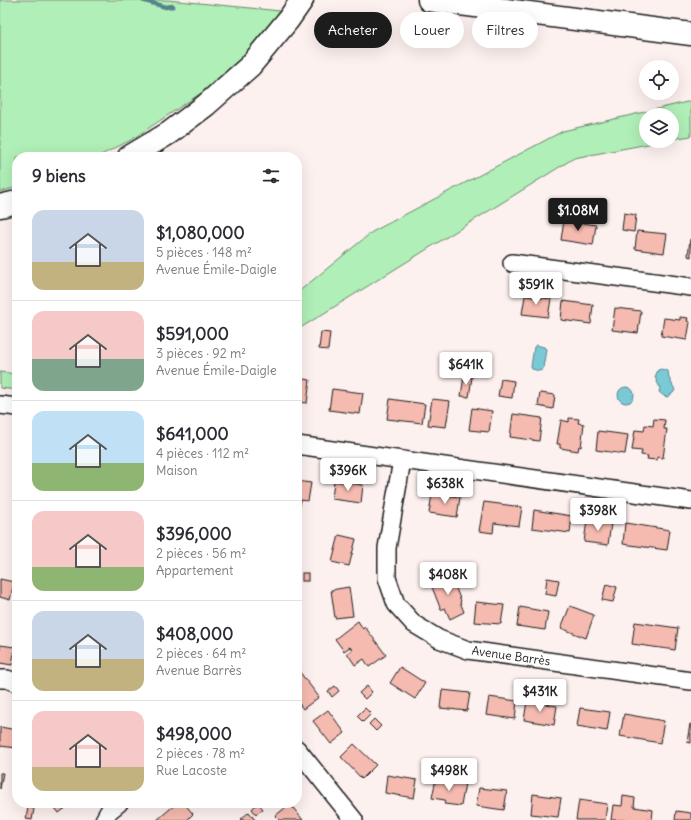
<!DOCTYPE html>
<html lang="fr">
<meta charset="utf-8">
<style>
:root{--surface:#fff;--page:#f2f2f3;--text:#2b2b33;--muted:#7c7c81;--line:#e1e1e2;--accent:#1c1c1c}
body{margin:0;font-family:Delius,sans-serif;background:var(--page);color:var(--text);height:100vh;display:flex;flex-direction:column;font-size:15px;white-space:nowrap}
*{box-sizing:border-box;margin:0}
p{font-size:13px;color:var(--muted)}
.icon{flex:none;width:22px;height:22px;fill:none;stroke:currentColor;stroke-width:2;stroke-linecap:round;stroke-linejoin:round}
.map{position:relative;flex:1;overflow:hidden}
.side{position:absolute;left:12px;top:152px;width:290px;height:656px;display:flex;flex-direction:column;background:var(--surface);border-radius:16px;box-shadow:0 4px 16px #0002}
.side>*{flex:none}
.top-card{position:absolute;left:314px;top:12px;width:317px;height:36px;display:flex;gap:8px}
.controls{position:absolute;left:639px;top:60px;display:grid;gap:8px}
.controls a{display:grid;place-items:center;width:40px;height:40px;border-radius:50%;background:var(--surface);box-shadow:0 4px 16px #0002;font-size:20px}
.price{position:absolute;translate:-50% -34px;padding:0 9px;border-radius:4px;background:#fff;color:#222;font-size:13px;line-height:26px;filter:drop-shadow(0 1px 2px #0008)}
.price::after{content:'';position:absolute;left:50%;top:24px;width:12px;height:9px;margin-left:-6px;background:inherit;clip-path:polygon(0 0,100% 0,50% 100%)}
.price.active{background:var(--accent);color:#fff}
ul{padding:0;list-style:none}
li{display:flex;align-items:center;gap:12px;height:100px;padding:0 20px}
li+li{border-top:1px solid var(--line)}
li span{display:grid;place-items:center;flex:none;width:112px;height:80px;border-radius:12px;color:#555}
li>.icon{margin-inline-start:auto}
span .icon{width:48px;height:48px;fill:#fffc;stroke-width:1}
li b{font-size:17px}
h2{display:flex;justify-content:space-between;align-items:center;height:48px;padding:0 20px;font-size:17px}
.tag{padding:0 14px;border-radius:18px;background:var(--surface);box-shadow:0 4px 16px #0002;font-size:14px;line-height:36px}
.tag.active{background:var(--accent);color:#fff}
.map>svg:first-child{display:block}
</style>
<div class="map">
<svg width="691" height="820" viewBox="0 0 691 820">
<rect width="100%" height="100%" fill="#fdf1ef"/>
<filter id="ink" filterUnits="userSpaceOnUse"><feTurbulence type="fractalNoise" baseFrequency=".025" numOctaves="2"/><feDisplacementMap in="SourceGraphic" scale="8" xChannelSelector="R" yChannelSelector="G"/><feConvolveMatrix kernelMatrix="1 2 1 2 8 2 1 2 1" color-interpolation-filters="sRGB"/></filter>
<g filter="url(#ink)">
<g fill="#b0efb7" stroke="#66866a">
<polygon points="0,0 168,0 281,11 253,47 201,93 131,140 97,157 17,157 17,187 0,192"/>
<polygon points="691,101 691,136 672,139 672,115 646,115 646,141 664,141 574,158 297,330 297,293 372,232 563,131"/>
<polygon points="0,372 17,374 17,390 0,388"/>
</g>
<g fill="#7acad6" stroke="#54848c">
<polygon points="536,345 544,347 546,349 543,369 540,371 532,369 531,367 534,347"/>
<polygon points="661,369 668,371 669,378 675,390 673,393 667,397 664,396 659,392 660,388 655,377 658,370"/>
<circle cx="626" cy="395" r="8"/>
</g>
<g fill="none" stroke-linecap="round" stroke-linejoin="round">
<polyline stroke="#54848c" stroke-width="4.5" points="142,0 166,7 173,6"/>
</g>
<g fill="#f6bbb0" stroke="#1c1c1c">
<polygon points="624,213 636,215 634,232 622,230"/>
<polygon points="564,220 596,225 593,245 561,240"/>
<polygon points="637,231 667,234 664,253 635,249"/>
<polygon points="690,239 691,240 691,257 688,256"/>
<polygon points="525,296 551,299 548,317 522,314"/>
<polygon points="563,301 593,305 591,324 561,320"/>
<polygon points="615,308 641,311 638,333 612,330"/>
<polygon points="680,317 688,318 687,321 690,322 687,340 661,336 664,318 680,320"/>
<polygon points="321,332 330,333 328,350 319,349"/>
<polygon points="464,376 472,377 469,397 461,396"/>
<polygon points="297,378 310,380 307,403 297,402"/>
<polygon points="501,379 514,381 512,398 498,396"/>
<polygon points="332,389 363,393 360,414 329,410"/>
<polygon points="540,393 555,395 553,409 538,406"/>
<polygon points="390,399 425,404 422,423 387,419"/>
<polygon points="432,399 450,401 446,427 428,425"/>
<polygon points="472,408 492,411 489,432 469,430"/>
<polygon points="513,414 542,418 539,441 510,437"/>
<polygon points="569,418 579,419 578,423 584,424 581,447 579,446 578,451 560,448 560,444 557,444 561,420 569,422"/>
<polygon points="654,419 665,420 664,429 667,429 663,458 657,457 657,460 647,459 648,456 641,455 642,451 632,450 635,430 644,431 645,425 653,426"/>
<polygon points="598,431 628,435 625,454 596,450"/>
<polygon points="297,481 311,483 308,501 301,500 299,510 297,510"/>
<polygon points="334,481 363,485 361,503 332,499"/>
<polygon points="432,494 460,497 457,517 429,513"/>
<polygon points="484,502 522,507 519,526 494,523 493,533 479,531"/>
<polygon points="534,510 572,516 570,533 532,528"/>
<polygon points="587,520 611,523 608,545 584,542"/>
<polygon points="625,523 670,530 667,550 623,544"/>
<polygon points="339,535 356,539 349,566 332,562"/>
<rect x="302" y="573" width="6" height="8"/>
<polygon points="450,574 461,601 460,602 464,612 450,619 445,608 441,610 430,582"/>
<polygon points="547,578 559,580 556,596 545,594"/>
<polygon points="0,579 14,582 10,600 0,597"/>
<polygon points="606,584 617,587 613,602 602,600"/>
<polygon points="349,587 353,616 335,618 331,590"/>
<polygon points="476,602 504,605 501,624 474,622"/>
<polygon points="570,606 594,615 586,638 561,628"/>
<polygon points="520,607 548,612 545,630 517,626"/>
<polygon points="358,621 363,629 365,627 386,655 369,667 364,659 355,665 347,653 352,650 350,647 344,651 335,639"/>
<polygon points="635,622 678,628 675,650 632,644"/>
<polygon points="0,645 15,647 12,665 0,663"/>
<polygon points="400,667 425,683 415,699 390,683"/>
<polygon points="299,671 319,697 303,709 297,701 297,673"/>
<polygon points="335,686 339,691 332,697 328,691"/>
<polygon points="367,686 372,692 365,699 359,693"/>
<polygon points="442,690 470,693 467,711 440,708"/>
<polygon points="489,697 517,701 515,719 486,715"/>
<polygon points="527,701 557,706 554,725 524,720"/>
<polygon points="365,708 371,714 363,722 357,716"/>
<polygon points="580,708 610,712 607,731 577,726"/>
<polygon points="328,710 345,733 331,744 313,721"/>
<polygon points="624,714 664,721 660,743 620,736"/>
<polygon points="374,719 381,726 376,731 369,724"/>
<polygon points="690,724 691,724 691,743 687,742"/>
<polygon points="0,727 17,730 17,748 0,746"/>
<polygon points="354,744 376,765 362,779 341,757"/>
<polygon points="0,773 3,773 0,789"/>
<polygon points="387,775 417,780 414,798 385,793"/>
<polygon points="436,778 465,783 461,806 444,804 445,800 432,798"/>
<polygon points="479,788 507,791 504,810 476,806"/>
<polygon points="533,794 561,798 558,817 531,814"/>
<polygon points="623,796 635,798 634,807 653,810 652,820 611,820 613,805 622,806"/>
<polygon points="579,800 607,804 605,820 576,820"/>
<polygon points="51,803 72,803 59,813"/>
<polygon points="177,803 184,803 193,814 187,820 157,820"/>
<polygon points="258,803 263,809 256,814 252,809"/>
<polygon points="290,804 303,820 279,820 275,816"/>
<polygon points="28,807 34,809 32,820 26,819"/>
<polygon points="676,811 691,813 691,820 675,820"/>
<polygon points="249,812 255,820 240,820"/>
</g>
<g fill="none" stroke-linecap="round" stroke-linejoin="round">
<g stroke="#1c1c1c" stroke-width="20">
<g id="minor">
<polyline points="512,263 691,287"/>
<polyline points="0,405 17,407"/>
<polyline points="297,445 691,501"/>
<polyline points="402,460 387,548 387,578 396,604 414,624 439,639 468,650 691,681"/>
<polyline points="0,679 7,679 17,683"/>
<polyline points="297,749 354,820"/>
<polyline points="104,820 109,811 119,803"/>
</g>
</g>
<g stroke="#1c1c1c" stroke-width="25">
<g id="highway">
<polyline points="429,0 691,34"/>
<polyline points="129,157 169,133 206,105 250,66 288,20 302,0"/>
<polyline points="0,206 17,202"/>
</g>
</g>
<use href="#minor" stroke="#fff" stroke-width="17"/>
<use href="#highway" stroke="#fff" stroke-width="22"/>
</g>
</g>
<g text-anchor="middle" stroke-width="3.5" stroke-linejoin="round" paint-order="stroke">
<g font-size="12" fill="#1c1c1c" stroke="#fff">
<text transform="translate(511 656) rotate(8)" y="4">Avenue Barrès</text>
</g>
</g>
</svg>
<div class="controls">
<a><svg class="icon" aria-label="locate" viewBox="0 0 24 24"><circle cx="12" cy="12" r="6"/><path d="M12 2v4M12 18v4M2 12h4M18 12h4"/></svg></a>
<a><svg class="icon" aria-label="layers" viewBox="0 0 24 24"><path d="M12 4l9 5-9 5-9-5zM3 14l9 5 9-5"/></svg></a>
</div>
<b class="price active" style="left:578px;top:232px">$1.08M</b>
<b class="price" style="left:536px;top:306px">$591K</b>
<b class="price" style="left:466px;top:386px">$641K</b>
<b class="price" style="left:348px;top:492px">$396K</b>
<b class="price" style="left:445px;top:505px">$638K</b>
<b class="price" style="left:598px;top:532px">$398K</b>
<b class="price" style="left:448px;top:596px">$408K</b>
<b class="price" style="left:540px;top:713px">$431K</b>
<b class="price" style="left:449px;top:792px">$498K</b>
<div class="top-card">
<a class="tag active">Acheter</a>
<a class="tag">Louer</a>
<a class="tag">Filtres</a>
</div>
<section class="side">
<h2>9 biens<svg class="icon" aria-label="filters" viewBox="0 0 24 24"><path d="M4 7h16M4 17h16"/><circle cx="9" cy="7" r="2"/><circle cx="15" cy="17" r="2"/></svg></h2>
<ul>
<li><span style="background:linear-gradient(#c9d6e8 65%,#c2b280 0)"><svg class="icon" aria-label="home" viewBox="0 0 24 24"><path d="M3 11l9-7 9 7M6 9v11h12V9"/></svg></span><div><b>$1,080,000</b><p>5 pièces · 148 m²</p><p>Avenue Émile-Daigle</p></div></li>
<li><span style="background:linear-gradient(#f6c9c9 60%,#7fa58c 0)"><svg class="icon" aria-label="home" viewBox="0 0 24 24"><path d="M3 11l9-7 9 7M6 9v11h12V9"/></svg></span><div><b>$591,000</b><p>3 pièces · 92 m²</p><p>Avenue Émile-Daigle</p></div></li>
<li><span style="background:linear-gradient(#bfe0f5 65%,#8fb573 0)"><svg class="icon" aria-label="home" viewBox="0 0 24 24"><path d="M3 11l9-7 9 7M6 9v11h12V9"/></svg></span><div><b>$641,000</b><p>4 pièces · 112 m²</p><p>Maison</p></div></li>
<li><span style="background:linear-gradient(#f6c9c9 70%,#8fb573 0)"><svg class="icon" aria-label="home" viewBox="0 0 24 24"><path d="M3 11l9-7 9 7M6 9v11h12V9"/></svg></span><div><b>$396,000</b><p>2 pièces · 56 m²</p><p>Appartement</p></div></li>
<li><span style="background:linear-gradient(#c9d6e8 60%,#c2b280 0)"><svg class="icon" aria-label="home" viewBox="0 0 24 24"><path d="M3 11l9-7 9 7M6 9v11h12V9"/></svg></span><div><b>$408,000</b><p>2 pièces · 64 m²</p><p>Avenue Barrès</p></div></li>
<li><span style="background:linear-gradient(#f6c9c9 70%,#c2b280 0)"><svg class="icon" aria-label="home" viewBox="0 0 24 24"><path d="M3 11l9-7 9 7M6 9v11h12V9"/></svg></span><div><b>$498,000</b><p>2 pièces · 78 m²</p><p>Rue Lacoste</p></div></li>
</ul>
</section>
</div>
